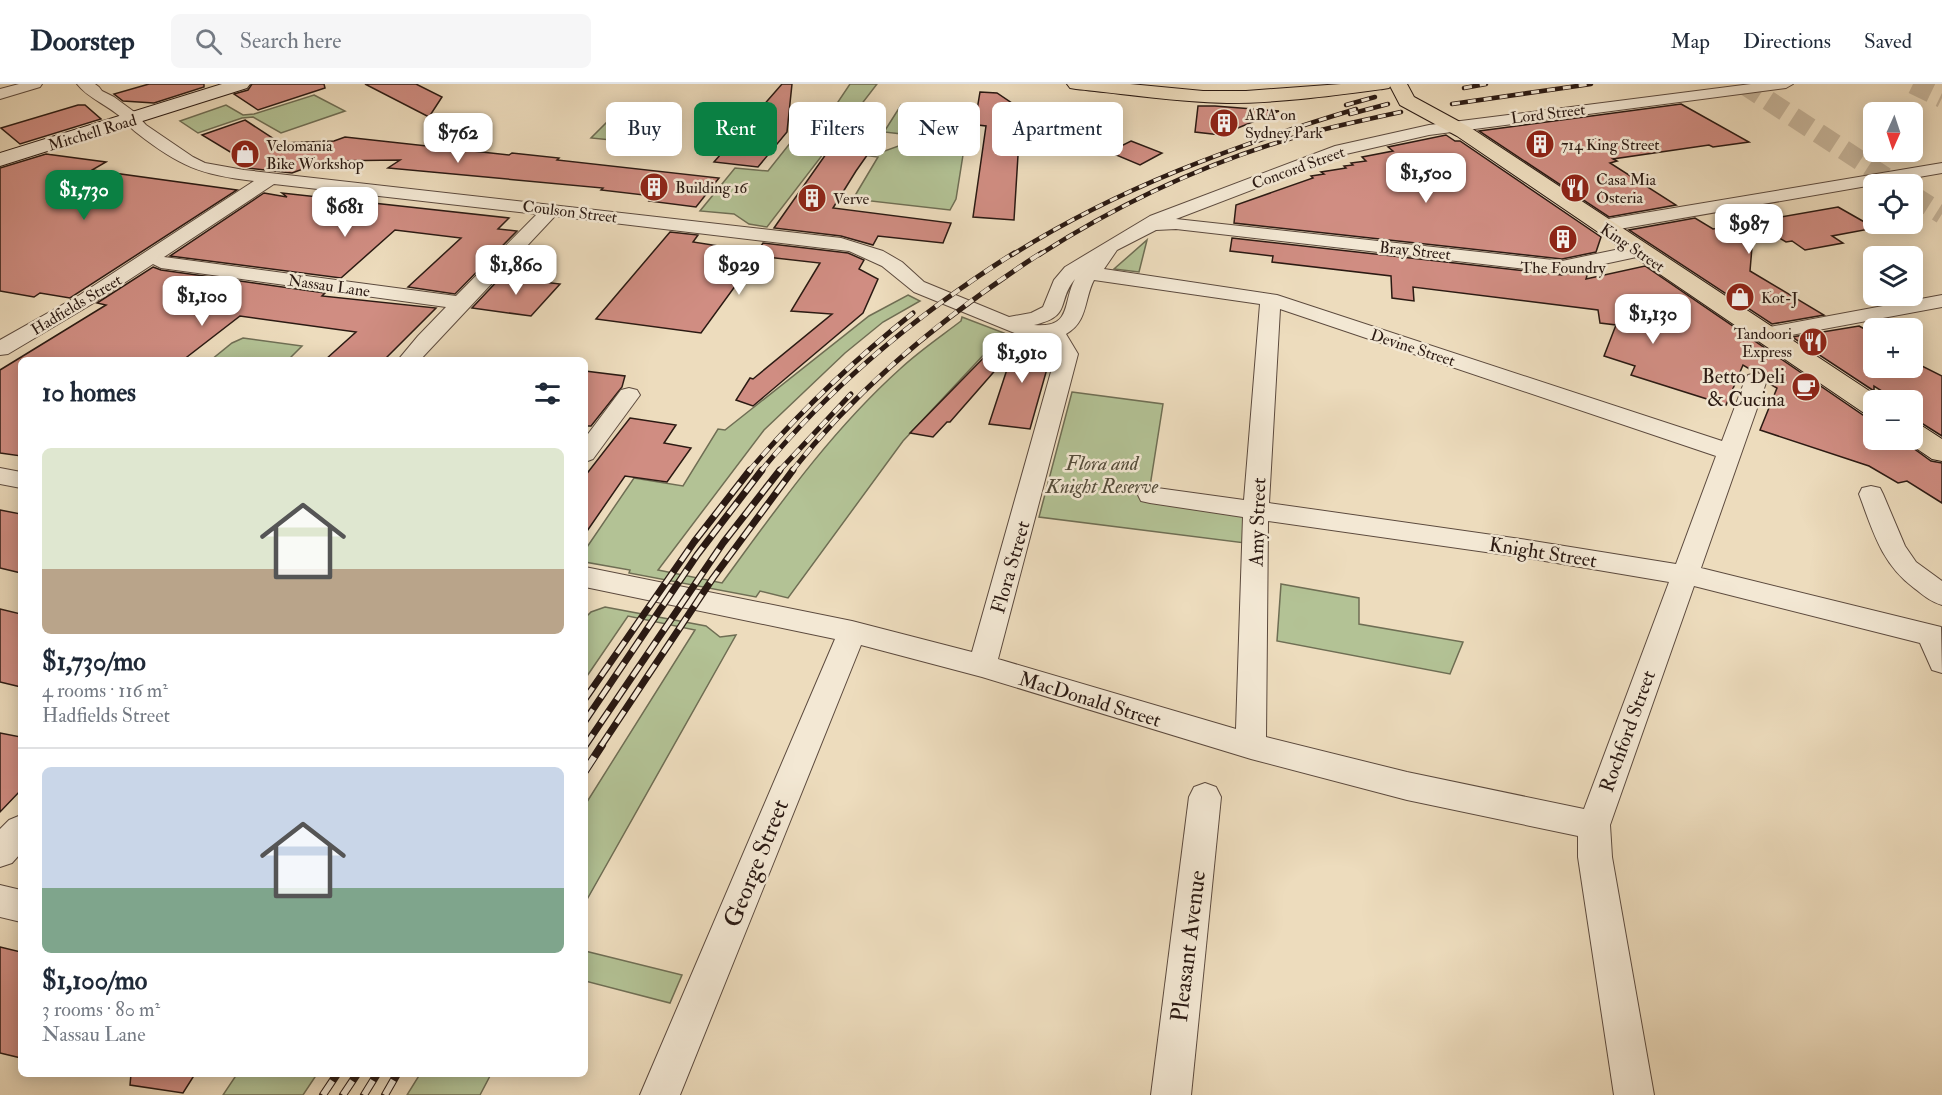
<!DOCTYPE html>
<meta charset="utf-8">
<style>
:root{--surface:#fff;--page:#f6f6f7;--text:#1f2937;--muted:#747a83;--line:#e0e1e3;--accent:#0b8043}
body{margin:0;font-family:"IM FELL Double Pica",serif;background:var(--page);color:var(--text);height:100vh;display:flex;flex-direction:column;font-size:22px;white-space:nowrap}
*{box-sizing:border-box;margin:0}
p{font-size:20px;color:var(--muted)}
.icon{flex:none;width:33px;height:33px;fill:none;stroke:currentColor;stroke-width:2;stroke-linecap:round;stroke-linejoin:round}
.map{position:relative;flex:1;overflow:hidden}
.side{position:absolute;left:18px;top:273px;width:570px;height:720px;display:flex;flex-direction:column;background:var(--surface);border-radius:9px;box-shadow:0 3px 15px #0003}
.side>*{flex:none}
.hud{position:absolute;left:606px;top:18px;width:570px;height:54px;display:flex;gap:12px}
.needle{width:39px;rotate:183deg}
.tools{position:absolute;left:1863px;top:18px;display:grid;gap:12px}
.tools a{display:grid;place-items:center;width:60px;height:60px;border-radius:9px;background:var(--surface);box-shadow:0 3px 15px #0003;font-size:30px}
.price{position:absolute;translate:-50% -51px;padding:0 14px;border-radius:12px;background:#fff;color:#222;font-size:20px;line-height:39px;filter:drop-shadow(0 2px 3px #0008)}
.price::after{content:'';position:absolute;left:50%;top:36px;width:18px;height:14px;margin-left:-9px;background:inherit;clip-path:polygon(0 0,100% 0,50% 100%)}
.price.selected{background:var(--accent);color:#fff}
ul{padding:0;list-style:none}
li{display:grid;align-content:center;gap:12px;height:318px;padding:0 24px}
li+li{border-top:2px solid var(--line)}
li span{display:grid;place-items:center;height:186px;border-radius:9px;color:#555}
li>.icon{margin-inline-start:auto}
span .icon{width:108px;height:108px;fill:#fffc;stroke-width:1}
li b{font-size:26px}
h2{display:flex;justify-content:space-between;align-items:center;height:72px;padding:0 24px;font-size:26px}
.chip{padding:0 21px;border-radius:9px;background:var(--surface);box-shadow:0 3px 15px #0003;font-size:21px;line-height:54px}
.chip.selected{background:var(--accent);color:#fff}
header{display:flex;align-items:center;gap:36px;box-sizing:border-box;height:84px;padding:0 30px;background:var(--surface);border-bottom:2px solid var(--line)}
header strong{font-size:28px}
nav{display:flex;gap:33px;margin-inline-start:auto;font-size:21px}
.search{width:420px;height:54px;background:var(--page);display:flex;align-items:center;gap:15px;box-sizing:border-box;padding:0 21px;border-radius:9px;color:var(--muted);font-size:22px}
.map>svg:first-child{display:block}
</style>
<header>
<strong>Doorstep</strong>
<div class="search"><svg class="icon" aria-label="search" viewBox="0 0 24 24"><circle cx="10" cy="10" r="6"/><path d="M15 15l6 6"/></svg>Search here</div>
<nav><a>Map</a><a>Directions</a><a>Saved</a></nav>
</header>
<div class="map">
<svg width="1942" height="1011" viewBox="0 0 1942 1011">
<rect width="100%" height="100%" fill="#eddcbd"/>
<filter id="stains"><feTurbulence type="fractalNoise" baseFrequency=".00333" numOctaves="4"/><feColorMatrix values="0 0 0 0 .2 0 0 0 0 .09 0 0 0 0 .02 0 0 0 .5 -.17"/></filter>
<radialGradient id="worn" r=".72"><stop offset=".6" stop-color="#630" stop-opacity="0"/><stop offset="1" stop-color="#630" stop-opacity=".3"/></radialGradient>
<g fill="#b3c295" stroke="#6f6e54" stroke-width="1.5">
<polygon points="850,0 877,0 767,143 749,140 734,130 700,127 735,84 768,87 822,19 836,21"/>
<polygon points="314,11 345,27 281,49 253,33 242,34 198,49 180,37 226,21 243,31 254,30"/>
<polygon points="901,21 970,27 956,115 950,126 853,115 878,73 831,67 834,62 882,68 907,59 910,51 884,48"/>
<polygon points="621,24 680,29 651,60 591,54"/>
<polygon points="1147,156 1139,188 1114,185"/>
<path d="M908,211l12,6 -37,21 -38,31 -81,77 -106,140 64,13c55,-75 108,-151 178,-214 18,-17 40,-32 61,-48l1,-4 42,16 -101,108 -115,157 -28,-7 -4,6 -127,-24 1,-3 -45,-8v-12l49,-72 49,8 35,-57 7,1 144,-114z"/>
<polygon points="243,254 302,262 288,276 211,276 232,259"/>
<polygon points="1072,308 1163,320 1148,415 1246,429 1245,459 1039,433"/>
<polygon points="1281,500 1359,514 1359,540 1463,558 1450,590 1277,557"/>
<polygon points="605,523 706,542 720,553 736,551 585,819 585,721 695,546 628,532 585,595 585,534 591,528"/>
<polygon points="585,867 682,891 670,919 585,897"/>
<polygon points="237,990 317,990 303,1011 223,1011"/>
<polygon points="420,990 491,990 480,1011 407,1011"/>
</g>
<polygon fill="#9abab7" stroke="#6e7a75" stroke-width="1.5" points="923,51 942,53 938,58 941,70 903,69 904,64 911,64 913,60 923,57"/>
<g fill="#d08d82" stroke="#2b1a13" stroke-width="1.5">
<polygon points="149,0 204,0 204,3 154,19 123,17 114,10"/>
<polygon points="252,0 324,0 325,4 258,26 234,10 248,6"/>
<polygon points="365,0 416,0 442,13 429,33"/>
<polygon points="782,0 792,0 787,48 758,83 714,78"/>
<polygon points="980,8 997,9 1043,40 1020,39 1014,136 973,133 986,42 978,41 978,38 975,38"/>
<polygon points="1681,20 1749,58 1713,63 1709,61 1613,75 1617,77 1610,79 1676,121 1609,133 1479,47"/>
<polygon points="78,21 85,21 101,35 20,60 1,44"/>
<polygon points="1198,22 1215,22 1279,27 1221,51 1195,48"/>
<polygon points="245,36 280,59 334,57 345,53 509,71 512,69 559,74 557,76 719,94 696,123 649,117 653,112 601,106 603,104 388,84 400,76 325,77 292,89 248,84 233,73 237,72 202,51"/>
<polygon points="846,46 882,50 856,87 833,124 951,139 943,159 878,152 873,161 841,152 774,144 826,70"/>
<polygon points="1446,51 1455,57 1460,57 1601,153 1596,168 1562,175 1234,139 1236,121 1313,94 1311,92 1324,90 1321,88 1346,84 1344,82 1353,81 1351,79 1366,77 1362,73 1393,67 1388,63"/>
<polygon points="1131,57 1162,69 1140,81 1109,68"/>
<polygon points="46,70 106,78 92,86 237,106 70,214 40,209 34,213 0,207 0,84"/>
<polygon points="264,109 287,113 282,109 509,134 498,145 517,147 455,210 408,203 461,154 395,146 341,194 170,172"/>
<polygon points="1838,123 1875,144 1832,152 1843,159 1805,166 1792,157 1786,158 1754,139 1750,187 1824,231 1772,240 1629,146 1695,134 1713,145"/>
<polygon points="670,148 698,151 693,158 757,168 763,159 848,169 864,176 859,185 878,195 863,229 753,322 736,316 750,294 753,295 832,230 791,227 820,179 757,172 701,249 596,235"/>
<polygon points="1232,154 1562,191 1589,185 1586,195 1645,182 1863,331 1874,333 1874,356 1902,356 1931,377 1942,379 1942,419 1907,397 1898,399 1869,382 1760,346 1777,304 1768,299 1765,289 1753,287 1743,281 1726,321 1631,291 1635,282 1604,272 1616,241 1600,239 1598,226 1413,203 1414,217 1392,214 1391,192 1272,178 1273,172 1230,167"/>
<polygon points="153,183 161,186 325,209 322,212 436,224 384,276 325,276 356,248 240,232 183,276 21,276 21,372 0,369 0,286 106,221 97,219"/>
<polygon points="501,193 560,200 531,232 472,224"/>
<polygon points="1859,242 1874,250 1874,284 1912,284 1912,277 1942,292 1942,352 1923,340 1912,337 1912,316 1896,316 1874,302 1874,307 1792,253"/>
<polygon points="1018,252 1048,260 1052,267 1030,345 989,340"/>
<polygon points="1002,255 1013,266 950,338 947,338 933,353 910,349"/>
<polygon points="585,287 625,292 622,303 591,342 585,342"/>
<polygon points="630,334 676,341 664,359 691,364 667,398 625,392 585,450 585,392"/>
<polygon points="0,426 21,430 21,489 0,484"/>
<polygon points="0,525 21,530 21,603 0,598"/>
<polygon points="0,649 21,653 21,706 0,728"/>
<polygon points="0,863 21,868 21,974 0,969"/>
<polygon points="131,990 195,990 183,1009 130,1001"/>
</g>
<g fill="none" stroke-linecap="round" stroke-linejoin="round">
<g stroke="#c6b59b" stroke-width="20" stroke-dasharray="20 10" stroke-linecap="butt">
<polyline points="1743,0 1896,100"/>
<polyline points="1913,0 1942,14"/>
<polyline points="1912,111 1942,130"/>
</g>
<g stroke="#5c4a3e" stroke-width="2">
<g id="street">
<polygon points="19,0 42,0 40,3 0,15 0,5"/>
<path d="M77,0h18l4,3 3,4 12,6 19,14 13,14 47,32 12,6 39,7 597,68 42,13 19,11 22,20 85,35 22,-4 12,-6 11,-27 11,-13 85,-51 185,-70 94,-21 322,-41h42l-7,4 -357,47 -83,19 -170,65 386,42 77,-16 7,2 2,4 -2,4 -84,18 -386,-44 -20,1 -39,20 -13,19 173,26 445,146 23,-61 3,-5 8,-2 8,2 3,5 -66,188 240,59 1,46 -10,-3 -12,-27 -226,-57 -84,239 2,32 42,238h-40l-36,-238v-21l-171,-36 -156,-41 -269,-82 -121,-32 -181,450h-40l195,-456 -250,-52v-20l267,54 120,31 84,-298 -9,-16 -30,-4 -103,-42 -32,-26 -33,-15 -294,-35 -135,144h-22l20,-24 28,-29 -285,-39 -8,-4 -61,40 -84,50 -8,1v-15l78,-44 176,-115c-53,-6 -75,-15 -117,-48 -8,-6 -13,-14 -20,-19 -14,-11 -30,-17 -40,-30zM274,100l263,30 -81,82 -292,-39zM1075,195c-13,24 -2,49 -41,46 39,-9 22,-23 41,-46zM1094,196l166,24 -16,196 -94,-13 -9,2 -3,6 3,6 9,2 93,14 -7,212 -238,-70 80,-305 -12,-20c22,-12 18,-35 28,-54zM1280,225l436,147 -40,108 -149,-24 -258,-37zM1268,437l259,37 142,24 -85,227 -177,-37 -141,-35z"/>
<polygon points="1942,79 1942,89 1602,148 1596,146 1593,142 1596,138 1602,136"/>
<polygon points="1942,211 1942,223 1764,256 1757,254 1754,250 1757,246 1764,244"/>
<polygon points="629,304 637,306 640,311 593,375 585,378 585,354 621,306"/>
<polygon points="0,384 21,388 21,404 0,400"/>
<path d="M1871,402l9,2 3,6 22,52 11,16 26,19v24c-11,-3 -19,-10 -28,-17 -33,-25 -41,-57 -55,-94l3,-6z"/>
<polygon points="1205,699 1216,703 1221,713 1191,1011 1151,1011 1189,713 1194,703"/>
<polygon points="21,731 21,769 12,779 0,783 0,745 9,736"/>
<polygon points="0,801 21,806 21,838 0,833"/>
</g>
</g>
<g stroke="#2b1a13" stroke-width="2">
<polygon id="secondary" points="222,0 250,0 247,4 0,82 0,69"/>
</g>
<g stroke="#2b1a13" stroke-width="2">
<path id="primary" d="M1067,0h63l73,7h43l95,-7h51l-3,4 -6,1c-52,7 -103,14 -156,14 -50,-1 -101,-9 -151,-14l-6,-1z"/>
</g>
<g stroke="#2b1a13" stroke-width="2">
<g id="highway">
<polygon points="1389,0 1407,0 1414,13 1471,44 1883,316 1874,316 1874,331 1864,329 1457,52 1400,21"/>
<polygon points="1912,339 1922,342 1942,355 1942,377 1932,375 1904,356 1912,356"/>
</g>
</g>
<use href="#street" fill="#f3e8d4" fill-rule="evenodd"/>
<use href="#secondary" fill="#f3e8d4" fill-rule="evenodd"/>
<use href="#primary" fill="#eddcbd" fill-rule="evenodd"/>
<use href="#highway" fill="#eddcbd" fill-rule="evenodd"/>
<g stroke="#2b1a13" stroke-width="4.5">
<g id="rail-far3">
<polyline points="1464,4 1486,0"/>
<polyline points="1452,20 1591,0"/>
<polyline points="1346,21 1375,13"/>
<polyline points="1350,30 1388,20"/>
<path d="M1012,171c106,-67 224,-110 344,-146"/>
<path d="M1039,171c84,-54 180,-98 278,-124 28,-7 56,-13 84,-19"/>
</g>
</g>
<g stroke="#2b1a13" stroke-width="5">
<g id="rail-far2">
<path d="M749,387c50,-59 104,-110 164,-158"/>
<path d="M761,387c71,-87 158,-158 253,-218"/>
<polyline points="779,387 851,310"/>
<path d="M792,387c68,-87 156,-158 249,-218"/>
</g>
</g>
<g stroke="#2b1a13" stroke-width="7">
<g id="rail-far1">
<polyline points="585,615 694,458 750,386"/>
<polyline points="585,637 697,471 762,386"/>
<polyline points="585,662 723,459 780,386"/>
<polyline points="601,662 713,494 793,386"/>
</g>
</g>
<g stroke="#2b1a13" stroke-width="8">
<g id="rail">
<polyline points="585,687 602,661"/>
<polyline points="323,1011 337,990"/>
<polyline points="343,1011 357,990"/>
<polyline points="364,1011 377,990"/>
<polyline points="385,1011 397,990"/>
</g>
</g>
<use href="#rail-far3" stroke="#f3e8d4" stroke-width="3" stroke-dasharray="8" stroke-linecap="butt"/>
<use href="#rail-far2" stroke="#f3e8d4" stroke-width="4" stroke-dasharray="10" stroke-linecap="butt"/>
<use href="#rail-far1" stroke="#f3e8d4" stroke-width="4.5" stroke-dasharray="14" stroke-linecap="butt"/>
<use href="#rail" stroke="#f3e8d4" stroke-width="6" stroke-dasharray="17" stroke-linecap="butt"/>
</g>
<defs>
<g id="building-disc" transform="scale(1.5)"><circle r="9.5" fill="#8f2418" stroke="#f3e8d4"/><path d="M-4-6H4V6H1V3H-1V6H-4ZM-2.5-4.3h1.7v1.8h-1.7ZM.8-4.3h1.7v1.8H.8ZM-2.5-1h1.7V.8h-1.7ZM.8-1h1.7V.8H.8Z" fill="#fff"/></g>
<g id="shop-disc" transform="scale(1.5)"><circle r="9.5" fill="#8f2418" stroke="#f3e8d4"/><path d="M-5-2.5h2.3a2.7 3.5 0 0 1 5.4 0H5L5.5 6h-11ZM-1.5-2.5h3a1.5 2.3 0 0 0-3 0Z" fill="#fff"/></g>
<g id="restaurant-disc" transform="scale(1.5)"><circle r="9.5" fill="#8f2418" stroke="#f3e8d4"/><path d="M-5-6h1v4h1v-4h1v4h1v-4h1v5L-1.5 .5V6h-2V.5L-5-1ZM5-6V6H3V1.5H1.5Q1.5-4 5-6Z" fill="#fff"/></g>
<g id="cafe-disc" transform="scale(1.5)"><circle r="9.5" fill="#8f2418" stroke="#f3e8d4"/><path d="M-5.5-4.5H6V0H3Q3 3.5 0 3.5H-2.5Q-5.5 3.5-5.5 0ZM3-3.2v2h1.7v-2ZM-6 4.5H4V6H-6Z" fill="#fff"/></g>
</defs>
<g fill-rule="evenodd">
<use href="#building-disc" x="1224" y="39"/>
<use href="#building-disc" x="1540" y="60"/>
<use href="#shop-disc" x="245" y="70"/>
<use href="#building-disc" x="654" y="103"/>
<use href="#restaurant-disc" x="1575" y="104"/>
<use href="#building-disc" x="812" y="114"/>
<use href="#building-disc" x="1563" y="155"/>
<use href="#shop-disc" x="1740" y="213"/>
<use href="#restaurant-disc" x="1813" y="258"/>
<use href="#cafe-disc" x="1806" y="303"/>
</g>
<g text-anchor="middle" stroke-width="5" stroke-linejoin="round" paint-order="stroke">
<g font-size="16" fill="#2b1a13" stroke="#f3e8d4">
<text transform="translate(1548 29) rotate(-7)" y="6">Lord Street</text>
<text transform="translate(92 48) rotate(-17)" y="6">Mitchell Road</text>
<text transform="translate(1298 83) rotate(-20)" y="6">Concord Street</text>
<text transform="translate(570 127) rotate(7)" y="6">Coulson Street</text>
<text transform="translate(1633 163) rotate(34)" y="6">King Street</text>
<text transform="translate(1415 166) rotate(6)" y="6">Bray Street</text>
<text transform="translate(329 201) rotate(8)" y="6">Nassau Lane</text>
<text transform="translate(76 220) rotate(-31)" y="6">Hadfields Street</text>
<text transform="translate(1413 263) rotate(18)" y="6">Devine Street</text>
</g>
<g font-size="16" fill="#2b1a13" stroke="#f3e8d4" text-anchor="start">
<text x="1245" y="36">ARA on<tspan x="1245" dy="18">Sydney Park</tspan></text>
<text x="1561" y="66">714 King Street</text>
<text x="266" y="67">Velomania<tspan x="266" dy="18">Bike Workshop</tspan></text>
<text x="1596" y="101">Casa Mia<tspan x="1596" dy="18">Osteria</tspan></text>
<text x="675" y="109">Building 16</text>
<text x="833" y="120">Verve</text>
<text x="1563" y="189" text-anchor="middle">The Foundry</text>
<text x="1761" y="219">Kot-J</text>
<text x="1792" y="255" text-anchor="end">Tandoori<tspan x="1792" dy="18">Express</tspan></text>
</g>
<g font-size="20" fill="#2b1a13" stroke="#f3e8d4" text-anchor="end">
<text x="1785" y="299">Betto Deli<tspan x="1785" dy="23">&amp; Cucina</tspan></text>
</g>
<g font-size="20" font-style="italic" fill="#544c3a" stroke="#f3e8d4">
<text x="1102" y="386">Flora and<tspan x="1102" dy="23">Knight Reserve</tspan></text>
</g>
<g font-size="20" fill="#2b1a13" stroke="#f3e8d4">
<text transform="translate(1257 438) rotate(-88)" y="7">Amy Street</text>
<text transform="translate(1543 468) rotate(9)" y="7">Knight Street</text>
<text transform="translate(1010 483) rotate(-74)" y="7">Flora Street</text>
<text transform="translate(1090 615) rotate(17)" y="7">MacDonald Street</text>
<text transform="translate(1627 647) rotate(-70)" y="7">Rochford Street</text>
</g>
<g font-size="24" fill="#2b1a13" stroke="#f3e8d4">
<text transform="translate(756 779) rotate(-68)" y="8">George Street</text>
<text transform="translate(1188 862) rotate(-83)" y="8">Pleasant Avenue</text>
</g>
</g>
<rect width="100%" height="100%" filter="url(#stains)"/>
<rect width="100%" height="100%" fill="url(#worn)"/>
</svg>
<div class="tools">
<a><svg class="needle" viewBox="-14 -14 28 28"><path d="M0-13l5 13h-10z" fill="#e53935"/><path d="M0 13l5-13h-10z" fill="#747a83"/></svg></a>
<a><svg class="icon" aria-label="locate" viewBox="0 0 24 24"><circle cx="12" cy="12" r="6"/><path d="M12 2v4M12 18v4M2 12h4M18 12h4"/></svg></a>
<a><svg class="icon" aria-label="layers" viewBox="0 0 24 24"><path d="M12 4l9 5-9 5-9-5zM3 14l9 5 9-5"/></svg></a>
<a>+</a>
<a>−</a>
</div>
<b class="price" style="left:458px;top:80px">$762</b>
<b class="price" style="left:1426px;top:120px">$1,500</b>
<b class="price selected" style="left:84px;top:137px">$1,730</b>
<b class="price" style="left:345px;top:154px">$681</b>
<b class="price" style="left:1749px;top:171px">$987</b>
<b class="price" style="left:516px;top:212px">$1,860</b>
<b class="price" style="left:739px;top:212px">$929</b>
<b class="price" style="left:202px;top:243px">$1,100</b>
<b class="price" style="left:1653px;top:261px">$1,130</b>
<b class="price" style="left:1022px;top:300px">$1,910</b>
<div class="hud">
<a class="chip">Buy</a>
<a class="chip selected">Rent</a>
<a class="chip">Filters</a>
<a class="chip">New</a>
<a class="chip">Apartment</a>
</div>
<section class="side">
<h2>10 homes<svg class="icon" aria-label="filters" viewBox="0 0 24 24"><path d="M4 7h16M4 17h16"/><circle cx="9" cy="7" r="2"/><circle cx="15" cy="17" r="2"/></svg></h2>
<ul>
<li><span style="background:linear-gradient(#dfe7d0 65%,#b9a48a 0)"><svg class="icon" aria-label="home" viewBox="0 0 24 24"><path d="M3 11l9-7 9 7M6 9v11h12V9"/></svg></span><div><b>$1,730/mo</b><p>4 rooms · 116 m²</p><p>Hadfields Street</p></div></li>
<li><span style="background:linear-gradient(#c9d6e8 65%,#7fa58c 0)"><svg class="icon" aria-label="home" viewBox="0 0 24 24"><path d="M3 11l9-7 9 7M6 9v11h12V9"/></svg></span><div><b>$1,100/mo</b><p>3 rooms · 80 m²</p><p>Nassau Lane</p></div></li>
</ul>
</section>
</div>
